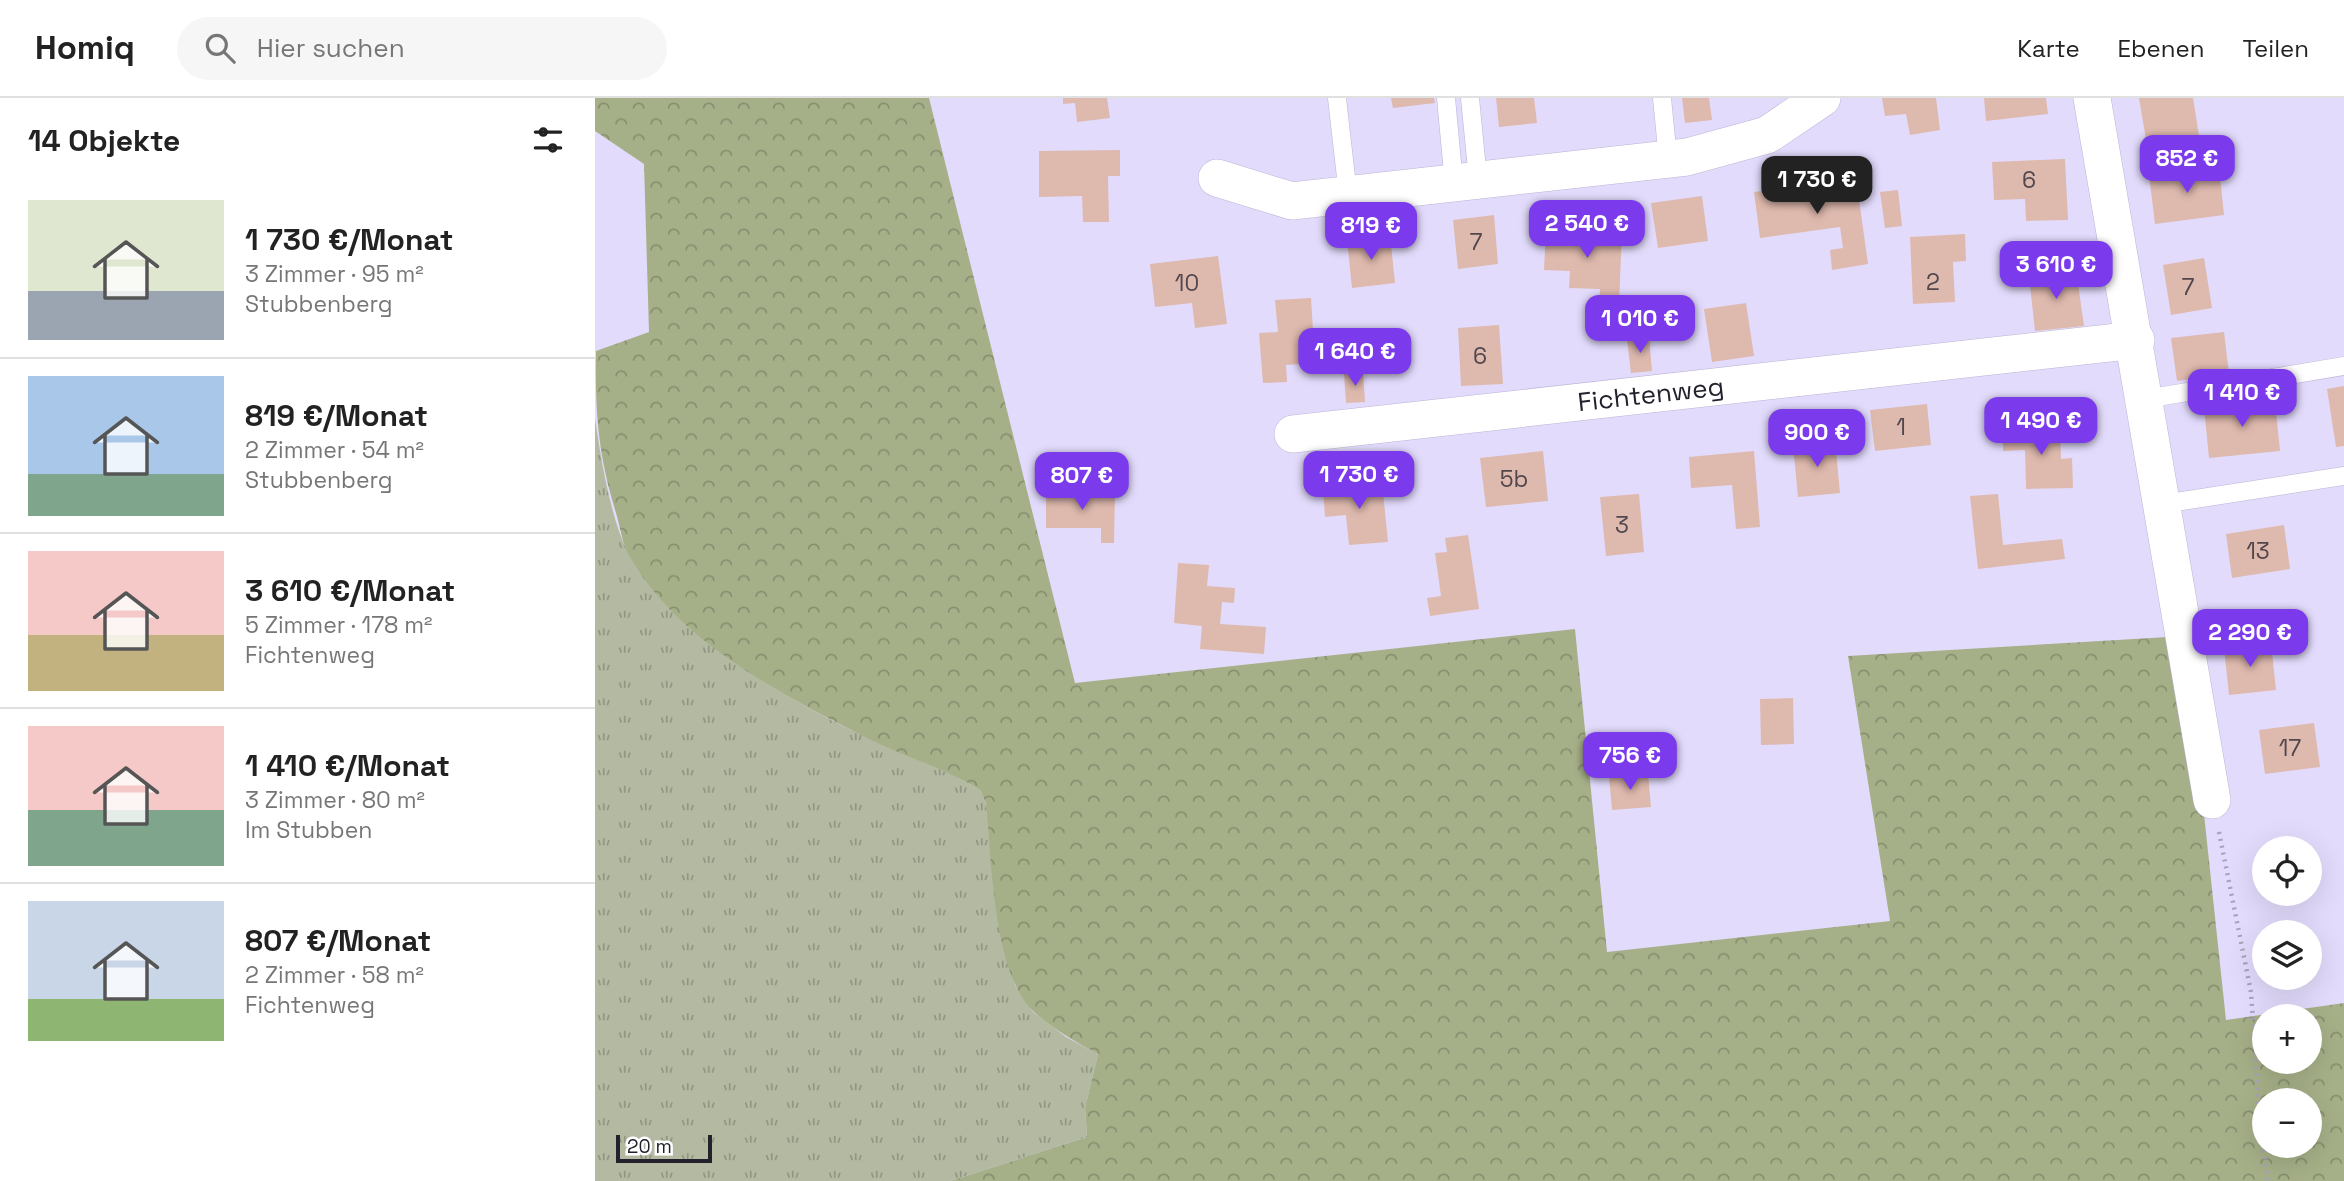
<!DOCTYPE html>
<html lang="de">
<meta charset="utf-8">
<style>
:root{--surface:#fff;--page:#f6f6f6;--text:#222;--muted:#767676;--line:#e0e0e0;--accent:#7c3aed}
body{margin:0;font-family:"Space Grotesk",sans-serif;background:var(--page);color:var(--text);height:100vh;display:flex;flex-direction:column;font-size:26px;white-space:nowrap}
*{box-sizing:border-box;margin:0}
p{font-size:23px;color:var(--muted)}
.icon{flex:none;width:38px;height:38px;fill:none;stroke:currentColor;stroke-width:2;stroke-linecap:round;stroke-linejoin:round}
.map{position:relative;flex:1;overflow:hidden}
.panel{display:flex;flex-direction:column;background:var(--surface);width:595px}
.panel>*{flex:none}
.fabs{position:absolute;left:1657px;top:738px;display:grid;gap:14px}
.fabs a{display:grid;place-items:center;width:70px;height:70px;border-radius:50%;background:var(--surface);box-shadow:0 7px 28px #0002;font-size:35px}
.scale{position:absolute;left:21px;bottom:18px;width:96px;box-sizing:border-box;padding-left:7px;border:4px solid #24212d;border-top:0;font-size:19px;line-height:24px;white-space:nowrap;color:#24212d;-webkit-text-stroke:5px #fff;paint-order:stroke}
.price{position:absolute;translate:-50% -60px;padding:0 16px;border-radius:14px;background:var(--accent);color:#fff;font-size:23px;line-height:46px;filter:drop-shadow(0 2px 4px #0008)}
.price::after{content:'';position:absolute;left:50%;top:42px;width:21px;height:16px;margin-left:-10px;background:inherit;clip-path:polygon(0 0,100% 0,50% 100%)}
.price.current{background:#222;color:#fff}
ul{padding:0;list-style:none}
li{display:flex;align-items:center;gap:21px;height:175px;padding:0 28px}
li+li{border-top:2px solid var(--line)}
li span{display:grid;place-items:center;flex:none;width:196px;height:140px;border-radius:0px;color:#555}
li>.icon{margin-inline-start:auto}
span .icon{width:84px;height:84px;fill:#fffc;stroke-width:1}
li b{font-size:30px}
h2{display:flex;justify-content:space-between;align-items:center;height:84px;padding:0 28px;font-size:30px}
header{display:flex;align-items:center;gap:42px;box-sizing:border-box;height:98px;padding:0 35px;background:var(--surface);border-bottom:2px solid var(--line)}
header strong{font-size:33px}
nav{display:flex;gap:38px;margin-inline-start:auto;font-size:24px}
.search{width:490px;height:63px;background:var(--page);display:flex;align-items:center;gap:18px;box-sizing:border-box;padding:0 24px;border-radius:38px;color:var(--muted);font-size:26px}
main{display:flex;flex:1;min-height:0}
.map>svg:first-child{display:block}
</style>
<header>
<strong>Homiq</strong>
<div class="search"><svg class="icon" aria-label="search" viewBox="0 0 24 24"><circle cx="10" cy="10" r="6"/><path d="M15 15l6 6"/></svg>Hier suchen</div>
<nav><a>Karte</a><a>Ebenen</a><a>Teilen</a></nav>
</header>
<main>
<section class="panel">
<h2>14 Objekte<svg class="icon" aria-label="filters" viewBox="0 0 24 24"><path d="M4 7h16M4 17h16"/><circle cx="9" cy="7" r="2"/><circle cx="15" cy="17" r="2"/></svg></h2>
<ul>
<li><span style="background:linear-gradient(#dfe7d0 65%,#9aa5b1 0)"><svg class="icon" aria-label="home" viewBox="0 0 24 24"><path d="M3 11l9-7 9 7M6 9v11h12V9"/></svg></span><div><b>1 730 €/Monat</b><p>3 Zimmer · 95 m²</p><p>Stubbenberg</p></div></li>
<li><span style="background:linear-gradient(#a9c7e8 70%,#7fa58c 0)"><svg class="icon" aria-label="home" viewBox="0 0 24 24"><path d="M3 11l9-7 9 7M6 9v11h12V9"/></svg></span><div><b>819 €/Monat</b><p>2 Zimmer · 54 m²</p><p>Stubbenberg</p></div></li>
<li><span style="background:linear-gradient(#f6c9c9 60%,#c2b280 0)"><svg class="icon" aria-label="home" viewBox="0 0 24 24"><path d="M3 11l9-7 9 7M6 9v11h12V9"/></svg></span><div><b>3 610 €/Monat</b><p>5 Zimmer · 178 m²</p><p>Fichtenweg</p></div></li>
<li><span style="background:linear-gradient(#f6c9c9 60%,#7fa58c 0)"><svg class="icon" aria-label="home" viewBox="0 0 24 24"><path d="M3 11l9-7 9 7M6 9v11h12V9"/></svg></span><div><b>1 410 €/Monat</b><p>3 Zimmer · 80 m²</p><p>Im Stubben</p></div></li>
<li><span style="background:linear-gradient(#c9d6e8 70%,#8fb573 0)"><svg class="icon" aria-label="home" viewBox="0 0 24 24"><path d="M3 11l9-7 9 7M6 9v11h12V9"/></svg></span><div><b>807 €/Monat</b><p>2 Zimmer · 58 m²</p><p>Fichtenweg</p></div></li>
</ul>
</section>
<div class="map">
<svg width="1749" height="1083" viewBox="0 0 1749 1083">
<defs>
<pattern id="grass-tufts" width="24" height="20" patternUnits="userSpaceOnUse" patternTransform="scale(1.75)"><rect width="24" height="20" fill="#b4baa2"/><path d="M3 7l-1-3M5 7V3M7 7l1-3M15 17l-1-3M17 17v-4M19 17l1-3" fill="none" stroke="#929784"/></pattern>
<pattern id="forest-crowns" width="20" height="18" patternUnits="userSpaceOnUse" patternTransform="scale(1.75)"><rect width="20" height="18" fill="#a6b088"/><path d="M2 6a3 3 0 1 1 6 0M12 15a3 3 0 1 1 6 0" fill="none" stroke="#878f70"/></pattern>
</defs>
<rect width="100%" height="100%" fill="#e3dbfc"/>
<path fill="url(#grass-tufts)" d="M0,320c6,41 15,98 33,135 36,75 162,149 236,183 38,18 79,32 116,54l6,13 29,182 18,27 33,25 32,17 -13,54 2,29 -137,44h-355z"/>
<path fill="url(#forest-crowns)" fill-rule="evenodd" d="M0,0h334l146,585 500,-54 32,323 283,-31 -42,-265 337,-20 41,384 118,-17v178h-1394l137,-44 -2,-29 13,-54c-22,-12 -44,-24 -63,-41 -43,-39 -43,-153 -49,-210l-6,-13c-38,-23 -81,-35 -121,-56 -81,-41 -186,-97 -231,-180 -6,-12 -8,-28 -12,-41 -18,-59 -21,-100 -20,-162l53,-19 -5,-168 -49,-33zM1670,919h45v45h-45zM1670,1003h45v45h-45z"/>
<g fill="#deb9ae">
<polygon points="468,0 512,0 515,20 482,24 480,5 468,6"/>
<polygon points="796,0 839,0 840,5 798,10"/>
<polygon points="901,0 939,0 942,25 904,29"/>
<polygon points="1087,0 1114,0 1117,22 1090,25"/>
<polygon points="1287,0 1341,0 1345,32 1315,37 1311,16 1290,18"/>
<polygon points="1389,0 1451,0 1453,16 1391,23"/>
<polygon points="1544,0 1598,0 1606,51 1554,59"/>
<polygon points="525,52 525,78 513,78 514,124 488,124 487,98 444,99 444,53"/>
<polygon points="1470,61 1473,122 1431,123 1430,101 1399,102 1397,64"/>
<polygon points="1624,69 1629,117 1560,126 1554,77"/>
<polygon points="1261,80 1273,166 1237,172 1235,152 1248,150 1245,129 1165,140 1159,94"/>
<polygon points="1303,92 1307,128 1290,130 1285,94"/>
<polygon points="1107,98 1113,143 1063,150 1056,105"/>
<polygon points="899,117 903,166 863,171 858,122"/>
<polygon points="951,131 1027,133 1024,207 1004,207 1005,191 974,190 975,173 949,172"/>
<polygon points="1370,136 1371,163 1358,164 1360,204 1318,206 1315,139"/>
<polygon points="795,137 800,185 757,190 752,142"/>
<polygon points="623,158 632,226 600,230 597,205 560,209 555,166"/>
<polygon points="1609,160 1617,210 1576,217 1568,167"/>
<polygon points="1481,172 1489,228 1440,233 1434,178"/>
<polygon points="716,200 720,265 691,267 692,284 668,285 664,235 683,234 680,202"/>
<polygon points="1151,205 1159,258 1117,264 1109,211"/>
<polygon points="904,227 908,286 866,288 863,230"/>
<polygon points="1629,234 1634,276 1582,283 1576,240"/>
<polygon points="1054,240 1057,273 1036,275 1032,242"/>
<polygon points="768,275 770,304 751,305 749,276"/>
<polygon points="1749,288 1749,348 1741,349 1732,291"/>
<polygon points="1680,303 1685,353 1614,360 1609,309"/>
<polygon points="1332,306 1336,347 1280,353 1275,312"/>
<polygon points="1465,330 1466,361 1477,360 1478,390 1431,391 1430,352 1408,353 1408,332"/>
<polygon points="1240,343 1245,395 1203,399 1198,347"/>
<polygon points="948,353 953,403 891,409 885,360"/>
<polygon points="1159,353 1165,429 1141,431 1137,387 1096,390 1094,359"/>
<polygon points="787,384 793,444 754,447 751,417 730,419 728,390"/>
<polygon points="451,394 520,394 519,445 506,445 506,430 451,430"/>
<polygon points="1044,396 1049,454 1011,458 1005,399"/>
<polygon points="1403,396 1408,447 1467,441 1470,461 1383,471 1375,398"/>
<polygon points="1689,427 1695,471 1637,480 1631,436"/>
<polygon points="873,437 884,511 835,518 832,500 846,498 840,455 852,454 850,440"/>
<polygon points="583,465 614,467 612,488 640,490 639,505 627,504 625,526 671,529 669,556 605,551 607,528 579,525"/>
<polygon points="1676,545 1681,592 1634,597 1629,550"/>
<polygon points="1198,600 1199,646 1166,647 1165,601"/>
<polygon points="1719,625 1725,669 1670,676 1664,632"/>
<polygon points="1053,675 1056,709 1017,712 1014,678"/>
</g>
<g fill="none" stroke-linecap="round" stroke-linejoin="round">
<g stroke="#bcb4d4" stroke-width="19">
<g id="lane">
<polyline points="742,0 753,97"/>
<polyline points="851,0 859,86"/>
<polyline points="875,0 883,82"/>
<polyline points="1067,0 1073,61"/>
<polyline points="1550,301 1749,268"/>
<polyline points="1568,406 1749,378"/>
</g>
</g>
<g stroke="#bcb4d4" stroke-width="38">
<g id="street">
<polyline points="1497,0 1617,702"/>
<polyline points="622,80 697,103 1092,59 1172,37 1227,0"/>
<path id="s1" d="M698,336l843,-94"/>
</g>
</g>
<polyline stroke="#a8a2bc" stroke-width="4.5" stroke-dasharray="2 5" stroke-linecap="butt" points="1624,734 1656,894 1665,1027 1673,1083"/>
<use href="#lane" stroke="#fff" stroke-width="18"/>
<use href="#street" stroke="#fff" stroke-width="37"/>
</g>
<g text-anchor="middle" stroke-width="7" stroke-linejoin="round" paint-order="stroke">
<g font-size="23" fill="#52474d">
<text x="1434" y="90">6</text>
<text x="881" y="152">7</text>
<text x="1338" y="192">2</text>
<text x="592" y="193">10</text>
<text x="1593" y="197">7</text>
<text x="885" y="266">6</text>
<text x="1306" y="337">1</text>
<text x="919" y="389">5b</text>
<text x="1027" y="435">3</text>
<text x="1663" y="461">13</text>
<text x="1695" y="658">17</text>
</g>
<g font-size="26" fill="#24212d" stroke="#fff">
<text dy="9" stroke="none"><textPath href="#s1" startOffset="360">Fichtenweg</textPath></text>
</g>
</g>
</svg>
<div class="fabs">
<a><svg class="icon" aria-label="locate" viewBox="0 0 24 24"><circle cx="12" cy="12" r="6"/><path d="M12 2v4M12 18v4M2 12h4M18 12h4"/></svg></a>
<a><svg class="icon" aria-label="layers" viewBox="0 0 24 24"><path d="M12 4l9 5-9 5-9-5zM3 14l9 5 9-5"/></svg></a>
<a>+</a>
<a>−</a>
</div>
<div class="scale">20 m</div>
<b class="price" style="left:1592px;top:97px">852 €</b>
<b class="price current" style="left:1222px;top:118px">1 730 €</b>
<b class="price" style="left:992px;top:162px">2 540 €</b>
<b class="price" style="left:776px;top:164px">819 €</b>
<b class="price" style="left:1461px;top:203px">3 610 €</b>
<b class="price" style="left:1045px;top:257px">1 010 €</b>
<b class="price" style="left:760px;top:290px">1 640 €</b>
<b class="price" style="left:1647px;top:331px">1 410 €</b>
<b class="price" style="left:1446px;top:359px">1 490 €</b>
<b class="price" style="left:1222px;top:371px">900 €</b>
<b class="price" style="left:764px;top:413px">1 730 €</b>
<b class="price" style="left:487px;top:414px">807 €</b>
<b class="price" style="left:1655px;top:571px">2 290 €</b>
<b class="price" style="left:1035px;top:694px">756 €</b>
</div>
</main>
